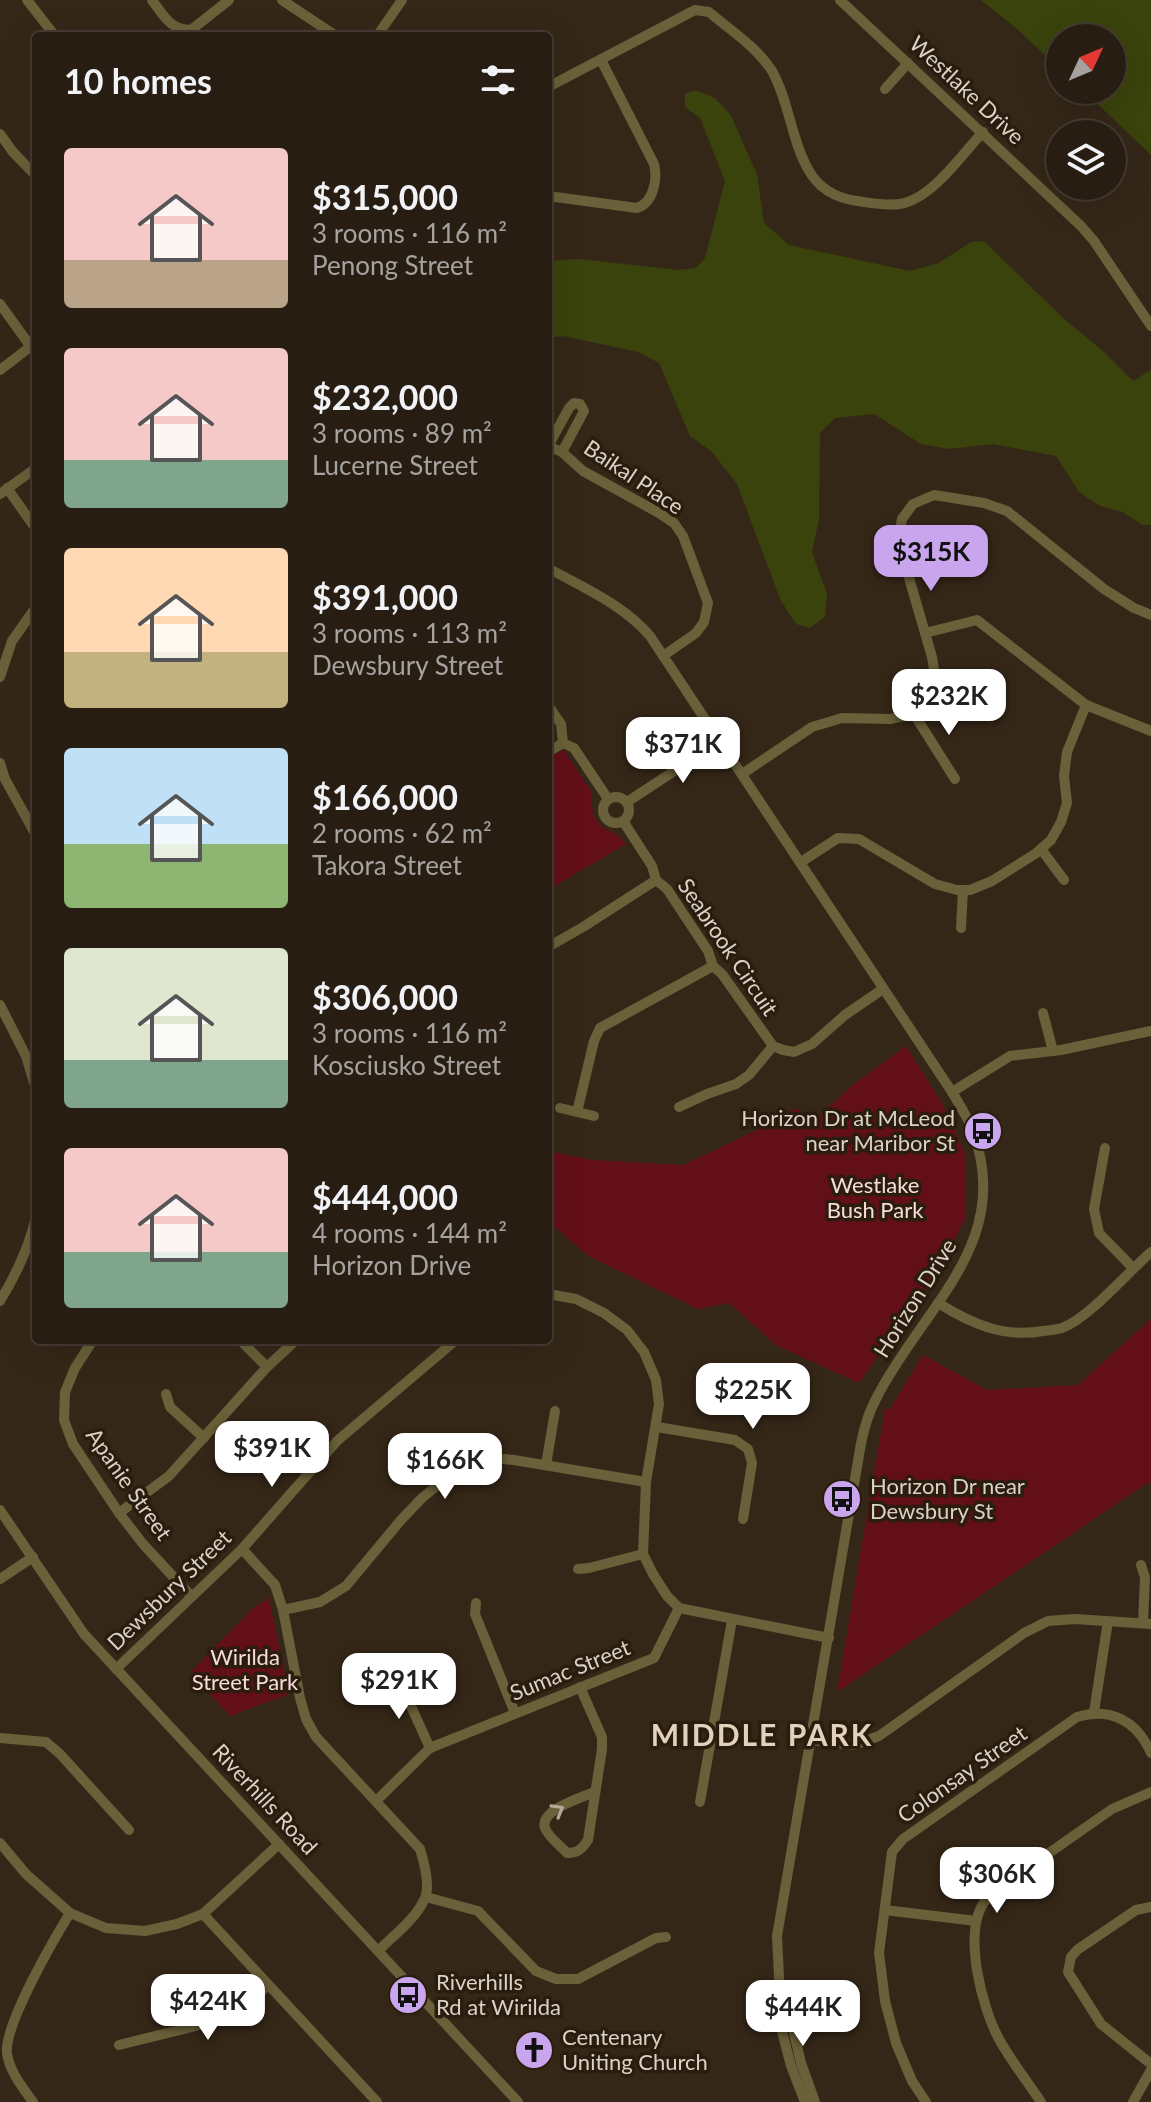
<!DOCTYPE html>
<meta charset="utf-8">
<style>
:root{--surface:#281d12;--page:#30261b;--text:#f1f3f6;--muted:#a5a29f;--line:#443b32;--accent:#c9a5ee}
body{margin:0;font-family:Lato,sans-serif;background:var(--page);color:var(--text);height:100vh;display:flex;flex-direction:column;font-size:30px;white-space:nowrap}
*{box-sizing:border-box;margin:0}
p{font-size:26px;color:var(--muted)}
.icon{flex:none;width:44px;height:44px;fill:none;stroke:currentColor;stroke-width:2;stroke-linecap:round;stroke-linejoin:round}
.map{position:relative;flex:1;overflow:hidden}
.drawer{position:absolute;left:32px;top:32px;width:520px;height:1312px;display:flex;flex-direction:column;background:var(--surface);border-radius:8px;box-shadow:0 8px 32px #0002,0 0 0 2px var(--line)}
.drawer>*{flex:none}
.needle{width:52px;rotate:46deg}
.tools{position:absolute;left:1046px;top:24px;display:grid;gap:16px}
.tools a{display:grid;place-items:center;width:80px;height:80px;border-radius:50%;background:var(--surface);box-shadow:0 8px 32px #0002,0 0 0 2px var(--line);font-size:40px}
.price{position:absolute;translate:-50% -68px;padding:0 18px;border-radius:16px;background:#fff;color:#222;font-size:26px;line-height:52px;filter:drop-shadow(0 2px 4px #0008)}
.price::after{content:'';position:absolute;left:50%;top:48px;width:24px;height:18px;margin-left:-12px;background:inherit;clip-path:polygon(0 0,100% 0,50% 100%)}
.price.selected{background:var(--accent);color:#111}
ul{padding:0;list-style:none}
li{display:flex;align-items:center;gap:24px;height:200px;padding:0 32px}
li span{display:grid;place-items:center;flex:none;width:224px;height:160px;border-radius:8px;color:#555}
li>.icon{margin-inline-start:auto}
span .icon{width:96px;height:96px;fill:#fffc;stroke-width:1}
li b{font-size:34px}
h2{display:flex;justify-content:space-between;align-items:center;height:96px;padding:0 32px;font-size:34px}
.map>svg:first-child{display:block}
</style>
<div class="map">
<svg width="1151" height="2102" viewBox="0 0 1151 2102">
<rect width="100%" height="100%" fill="#352718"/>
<g fill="#630f19">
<polygon points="563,749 591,791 593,815 602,827 619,836 626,844 548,890 548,760"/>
<polygon points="906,1046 943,1105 966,1156 966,1217 942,1265 859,1383 777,1346 729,1303 698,1309 588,1256 548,1221 548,1151 592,1160 683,1165 787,1116 793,1109 798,1109 810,1124 854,1084"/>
<polygon points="1151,1319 1151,1485 1149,1482 837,1692 885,1408 889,1410 923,1355 987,1390 1078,1385"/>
<polygon points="269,1598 289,1694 230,1716 190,1673 252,1609"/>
</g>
<g fill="#3a430c">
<polygon points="981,0 1151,0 1151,155 1083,90 1112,90 1112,38 1060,38 1060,69 1016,28"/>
<polygon points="696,90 715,98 730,114 757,174 764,223 789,245 910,271 939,263 971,242 984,241 1063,318 1104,352 1133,381 1151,370 1151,525 1142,525 1123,512 1100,506 1079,492 1056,456 993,444 949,449 921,444 874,414 835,418 820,433 819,519 812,552 827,594 825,617 810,628 796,624 781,601 737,484 712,452 690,436 659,363 638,352 563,336 548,338 548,261 579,259 679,270 696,268 705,258 725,181 700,118 685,107 685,94"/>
</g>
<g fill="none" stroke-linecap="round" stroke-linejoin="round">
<g stroke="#6a6039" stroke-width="10">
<polyline points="27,0 55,36"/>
<path d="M152,0c12,16 17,29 39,30l38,-30"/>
<polyline points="282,0 336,36"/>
<polyline points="840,0 1081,226 1094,241 1151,326"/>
<polyline points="377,36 402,0"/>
<path d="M548,87l147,-77 14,2c21,18 48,35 63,59 17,30 19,68 36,98 10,19 28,29 49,32 14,2 30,5 43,3 32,-5 62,-50 83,-72"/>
<polyline points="885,89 908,63"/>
<polyline points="0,134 13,152 36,176"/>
<path d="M548,196l89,12c16,-5 21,-28 17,-44l-53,-104"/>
<polyline points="0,304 31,347"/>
<polyline points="0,370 34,344"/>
<polyline points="548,446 562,452 583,471 659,513 674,523 683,536 708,603 704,622 696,633 663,656"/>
<polyline points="548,446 569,408 574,403 580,404 584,411 562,452"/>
<polyline points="7,488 36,529"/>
<polyline points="0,494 36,468"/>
<path d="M548,568c36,20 76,37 102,68l302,456c7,12 15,24 20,37 44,113 -50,179 -95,268 -10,18 -15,38 -18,58l-82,481 3,61 -2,19 13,50 14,36"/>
<polyline points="925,633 977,620 1086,705 1151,731"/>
<polyline points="0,677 12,641 36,607"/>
<polyline points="548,705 561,724 563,743"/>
<polyline points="914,714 955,779"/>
<polyline points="548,752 563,743 574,748 608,799"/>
<polyline points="0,763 5,779 36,835"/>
<polyline points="742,774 812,727 842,718 890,719 914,714 929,699 936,682 932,657 898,540 902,519 913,504 934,495 984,503 1007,511 1104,589 1134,608 1151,615"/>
<circle cx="616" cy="810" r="13"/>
<polyline points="627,802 720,741"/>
<polyline points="623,821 652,866 656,880 667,889 708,951 713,966 722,974 773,1046 783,1050 794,1052 812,1044 845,1015 883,989"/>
<polyline points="1041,849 1064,880"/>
<polyline points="801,862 838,838 859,839 935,884 957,890 970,890 992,881 1035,854 1051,840 1061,822 1067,803 1064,776 1067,752 1086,705"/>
<polyline points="961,928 963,890"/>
<polyline points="548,947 583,927 656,880"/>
<polyline points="0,1005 26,1056 36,1089"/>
<polyline points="1043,1013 1053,1051"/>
<polyline points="952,1092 1010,1056 1061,1050 1151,1031"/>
<polyline points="679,1107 707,1094 736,1084 749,1075 773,1046"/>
<polyline points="560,1108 594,1116"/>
<polyline points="577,1112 594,1041 600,1028 713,966"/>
<polyline points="1105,1148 1094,1209 1099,1233 1133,1268"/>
<polyline points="548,1294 576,1299 604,1313 627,1330 644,1352 656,1380 659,1404 646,1482 643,1554 653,1574 667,1596 679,1608 829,1638"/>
<path d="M0,1301c16,-26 29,-54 36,-84"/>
<path d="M938,1303c34,21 65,35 105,28 6,-1 13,-1 19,-3 27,-10 66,-56 89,-76"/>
<polyline points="93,1340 75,1368 65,1392 64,1420 73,1444 119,1513 143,1544 191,1596"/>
<polyline points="240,1340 267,1367"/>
<polyline points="166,1394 170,1407 204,1438"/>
<polyline points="657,1427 735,1440 748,1449 752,1463 743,1519"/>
<polyline points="546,1465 555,1411"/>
<polyline points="0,1510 84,1634 518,2102"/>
<polyline points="119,1513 169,1476 267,1367 296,1340"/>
<path d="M242,1549l33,36 8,25 17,88 6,21 10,18 104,112c4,13 10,37 5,49 -9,21 -31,37 -47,53"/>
<polyline points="1141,1565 1145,1577 1143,1623"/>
<polyline points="578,1569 589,1568 643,1554"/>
<polyline points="0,1579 33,1557"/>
<polyline points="476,1603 475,1614 515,1713"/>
<polyline points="283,1610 320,1602 346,1586 401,1520 422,1498 450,1475 469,1462 492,1458 514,1460 646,1482"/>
<polyline points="116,1669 242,1549 337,1441 456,1340"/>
<polyline points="399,1680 430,1748"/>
<path d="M580,1687l22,50v12l-14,91c-6,9 -10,13 -21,13 -6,-7 -19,-16 -22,-25 -6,-18 36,-30 49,-36"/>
<polyline points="1094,1712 1108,1621"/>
<polyline points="0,1738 46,1742 60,1754 129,1830"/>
<polyline points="811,1740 854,1745 879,1736 1024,1633 1048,1621 1075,1619 1151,1624"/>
<polyline points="377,1800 430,1748 654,1658 679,1608"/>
<polyline points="700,1802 732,1620"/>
<polyline points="0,1843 26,1874 70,1913 106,1928 145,1931 177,1924 203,1914 279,1844"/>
<polyline points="426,1897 478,1911 536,1971 556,1979 578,1979 656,1938 666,1937"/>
<polyline points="1151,1907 1136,1910 1077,1950 1071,1957 1068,1972 1101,2024 1151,2064"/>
<polyline points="885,1910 976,1921"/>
<polyline points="203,1914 377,2102"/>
<polyline points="781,1999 790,2016 801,2063 815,2102"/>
<polyline points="119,2045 228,2018 237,2014 268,1985"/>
<path d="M33,2102c-10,-14 -24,-31 -26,-49 -3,-28 47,-114 63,-140"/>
<path d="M926,2102l-14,-21 -16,-38 -11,-42 -6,-48 13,-101 11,-13 174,-122c34,-10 60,4 74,36"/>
<path d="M1041,2102c-14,-21 -30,-41 -42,-63 -17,-31 -37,-107 -14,-138 4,-5 10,-9 14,-13l113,-79 39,-17"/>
<polyline points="1133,2102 1151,2070"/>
</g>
</g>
<defs><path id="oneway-chevron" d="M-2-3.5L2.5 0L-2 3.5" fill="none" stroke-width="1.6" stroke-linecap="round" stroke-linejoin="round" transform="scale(2)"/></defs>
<use stroke="#b3a996" href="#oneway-chevron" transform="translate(558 1810) rotate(-30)"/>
<defs>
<g id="bus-disc" transform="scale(2)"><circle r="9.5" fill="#c9a5ee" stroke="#2a1d0e"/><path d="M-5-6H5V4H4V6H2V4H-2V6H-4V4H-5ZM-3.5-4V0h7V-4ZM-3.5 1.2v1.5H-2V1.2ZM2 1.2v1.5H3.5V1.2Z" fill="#111"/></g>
<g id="church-disc" transform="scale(2)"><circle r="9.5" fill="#c9a5ee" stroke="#2a1d0e"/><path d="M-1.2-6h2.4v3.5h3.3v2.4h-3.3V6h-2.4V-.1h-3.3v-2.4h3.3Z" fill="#111"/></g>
</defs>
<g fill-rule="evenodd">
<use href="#bus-disc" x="983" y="1131"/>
<use href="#bus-disc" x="842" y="1499"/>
<use href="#bus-disc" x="408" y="1995"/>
<use href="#church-disc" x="534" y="2050"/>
</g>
<g text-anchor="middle" stroke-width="7" stroke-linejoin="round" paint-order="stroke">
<g font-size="22" fill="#dad1c8" stroke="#2a1d0e">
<text transform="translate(967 90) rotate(43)" y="8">Westlake Drive</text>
<text transform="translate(634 477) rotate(34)" y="8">Baikal Place</text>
<text transform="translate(728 947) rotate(56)" y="8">Seabrook Circuit</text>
<text transform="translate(915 1298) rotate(-58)" y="8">Horizon Drive</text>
<text transform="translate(129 1484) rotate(55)" y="8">Apanie Street</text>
<text transform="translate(169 1590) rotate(-44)" y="8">Dewsbury Street</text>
<text transform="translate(570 1670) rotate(-22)" y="8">Sumac Street</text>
<text transform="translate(962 1774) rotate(-35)" y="8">Colonsay Street</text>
<text transform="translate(265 1799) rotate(47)" y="8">Riverhills Road</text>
</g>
<g font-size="22" fill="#dad1c8" stroke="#2a1d0e" text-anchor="start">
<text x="955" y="1126" text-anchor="end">Horizon Dr at McLeod<tspan x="955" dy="25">near Maribor St</tspan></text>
<text x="870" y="1494">Horizon Dr near<tspan x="870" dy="25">Dewsbury St</tspan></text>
<text x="436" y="1990">Riverhills<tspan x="436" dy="25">Rd at Wirilda</tspan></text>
<text x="562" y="2045">Centenary<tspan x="562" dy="25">Uniting Church</tspan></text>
</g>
<g font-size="22" fill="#f8dbda" stroke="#2a1d0e">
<text x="875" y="1193">Westlake<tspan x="875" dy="25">Bush Park</tspan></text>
<text x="245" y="1665">Wirilda<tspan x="245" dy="25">Street Park</tspan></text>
</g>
<g font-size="30" font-weight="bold" letter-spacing="2" fill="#e2d1bd" stroke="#2a1d0e">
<text x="762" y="1746">MIDDLE PARK</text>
</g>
</g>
</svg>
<div class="tools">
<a><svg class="needle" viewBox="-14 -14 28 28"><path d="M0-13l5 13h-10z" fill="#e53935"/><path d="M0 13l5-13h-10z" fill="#a5a29f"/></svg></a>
<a><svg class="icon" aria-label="layers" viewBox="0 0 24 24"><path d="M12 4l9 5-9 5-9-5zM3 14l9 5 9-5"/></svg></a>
</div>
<b class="price selected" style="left:931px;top:593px">$315K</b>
<b class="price" style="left:949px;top:737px">$232K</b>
<b class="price" style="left:683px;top:785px">$371K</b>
<b class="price" style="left:753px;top:1431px">$225K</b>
<b class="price" style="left:272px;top:1489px">$391K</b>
<b class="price" style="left:445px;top:1501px">$166K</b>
<b class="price" style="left:399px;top:1721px">$291K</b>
<b class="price" style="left:997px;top:1915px">$306K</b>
<b class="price" style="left:208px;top:2042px">$424K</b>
<b class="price" style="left:803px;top:2048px">$444K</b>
<section class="drawer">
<h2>10 homes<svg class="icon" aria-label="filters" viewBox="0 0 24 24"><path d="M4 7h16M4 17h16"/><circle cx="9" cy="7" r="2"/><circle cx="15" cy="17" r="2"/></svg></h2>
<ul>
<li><span style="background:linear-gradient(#f6c9c9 70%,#b9a48a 0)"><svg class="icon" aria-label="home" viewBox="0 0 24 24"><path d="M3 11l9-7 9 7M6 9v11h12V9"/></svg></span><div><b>$315,000</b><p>3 rooms · 116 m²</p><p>Penong Street</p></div></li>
<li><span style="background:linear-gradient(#f6c9c9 70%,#7fa58c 0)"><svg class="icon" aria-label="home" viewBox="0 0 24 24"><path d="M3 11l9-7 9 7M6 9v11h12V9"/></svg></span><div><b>$232,000</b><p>3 rooms · 89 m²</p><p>Lucerne Street</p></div></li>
<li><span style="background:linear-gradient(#ffd9b3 65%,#c2b280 0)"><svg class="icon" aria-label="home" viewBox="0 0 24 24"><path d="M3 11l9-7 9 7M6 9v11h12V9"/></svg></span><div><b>$391,000</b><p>3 rooms · 113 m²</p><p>Dewsbury Street</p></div></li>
<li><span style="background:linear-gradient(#bfe0f5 60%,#8fb573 0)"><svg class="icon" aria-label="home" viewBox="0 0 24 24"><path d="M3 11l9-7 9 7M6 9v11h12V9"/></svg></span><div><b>$166,000</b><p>2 rooms · 62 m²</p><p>Takora Street</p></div></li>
<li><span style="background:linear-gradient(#dfe7d0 70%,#7fa58c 0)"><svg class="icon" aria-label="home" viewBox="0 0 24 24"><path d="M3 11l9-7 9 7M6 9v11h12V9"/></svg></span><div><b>$306,000</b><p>3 rooms · 116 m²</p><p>Kosciusko Street</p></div></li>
<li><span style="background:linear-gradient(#f6c9c9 65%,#7fa58c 0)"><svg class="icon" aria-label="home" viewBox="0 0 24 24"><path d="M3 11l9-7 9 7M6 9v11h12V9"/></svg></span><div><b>$444,000</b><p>4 rooms · 144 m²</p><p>Horizon Drive</p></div></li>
</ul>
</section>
</div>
